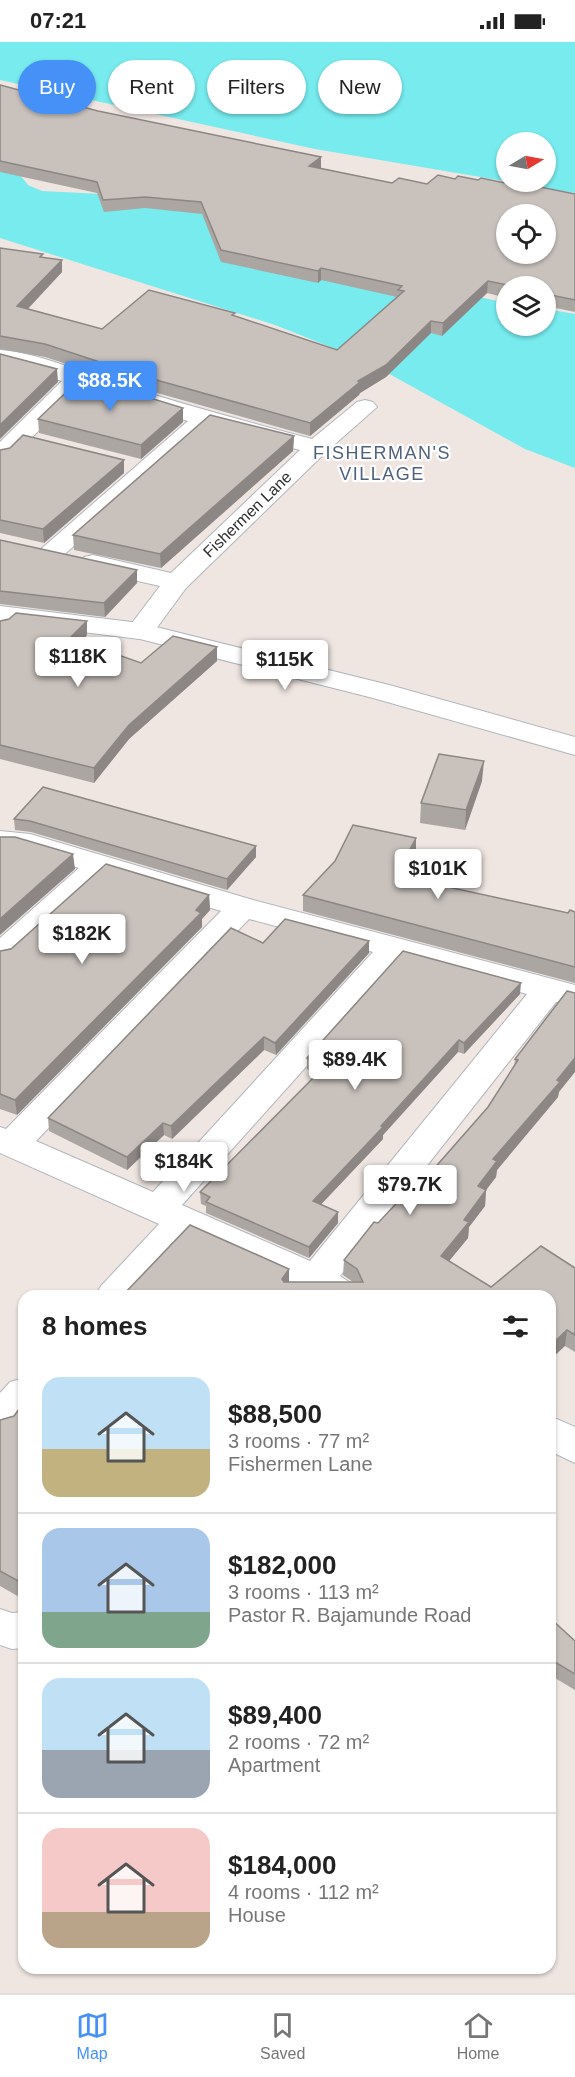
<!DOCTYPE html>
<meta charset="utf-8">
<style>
:root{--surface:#fff;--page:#f6f6f6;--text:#222;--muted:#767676;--line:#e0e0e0;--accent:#4591f8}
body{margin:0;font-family:Helvetica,sans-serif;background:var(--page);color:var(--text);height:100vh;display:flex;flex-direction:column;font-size:22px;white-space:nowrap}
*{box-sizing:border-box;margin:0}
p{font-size:20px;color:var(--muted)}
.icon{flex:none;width:33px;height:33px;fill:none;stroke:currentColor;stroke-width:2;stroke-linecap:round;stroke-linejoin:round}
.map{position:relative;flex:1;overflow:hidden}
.sheet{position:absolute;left:18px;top:1248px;width:538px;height:684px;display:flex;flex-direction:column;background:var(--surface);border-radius:18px;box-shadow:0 2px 4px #0004}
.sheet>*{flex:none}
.banner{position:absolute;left:18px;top:18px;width:540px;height:54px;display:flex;gap:12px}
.needle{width:39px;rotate:80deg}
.tools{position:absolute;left:496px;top:90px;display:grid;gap:12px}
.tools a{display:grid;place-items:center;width:60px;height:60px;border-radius:50%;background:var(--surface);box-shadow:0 2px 4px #0004;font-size:30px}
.price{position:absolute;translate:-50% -51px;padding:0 14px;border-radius:6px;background:#fff;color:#222;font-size:20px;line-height:39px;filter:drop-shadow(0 2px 3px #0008)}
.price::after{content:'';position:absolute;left:50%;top:36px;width:18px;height:14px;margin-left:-9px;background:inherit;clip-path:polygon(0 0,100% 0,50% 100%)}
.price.active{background:var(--accent);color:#fff}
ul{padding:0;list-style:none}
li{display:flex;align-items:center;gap:18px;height:150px;padding:0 24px}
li+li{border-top:2px solid var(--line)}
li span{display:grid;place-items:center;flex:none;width:168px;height:120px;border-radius:18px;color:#555}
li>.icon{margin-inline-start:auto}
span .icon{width:72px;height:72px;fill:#fffc;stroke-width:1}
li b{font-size:26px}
h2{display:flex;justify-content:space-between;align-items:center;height:72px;padding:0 24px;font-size:26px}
.pill{padding:0 21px;border-radius:27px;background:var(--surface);box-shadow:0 2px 4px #0004;font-size:21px;line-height:54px}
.pill.active{background:var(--accent);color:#fff}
.status{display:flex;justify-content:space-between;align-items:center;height:42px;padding:0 30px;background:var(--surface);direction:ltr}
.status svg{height:16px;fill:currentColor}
.tab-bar{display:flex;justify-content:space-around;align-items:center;height:84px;border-top:2px solid var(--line);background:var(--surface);font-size:16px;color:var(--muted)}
.tab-bar a{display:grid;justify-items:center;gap:3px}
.tab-bar .active{color:var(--accent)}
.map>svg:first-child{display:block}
</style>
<div class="status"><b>07:21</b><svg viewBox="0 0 49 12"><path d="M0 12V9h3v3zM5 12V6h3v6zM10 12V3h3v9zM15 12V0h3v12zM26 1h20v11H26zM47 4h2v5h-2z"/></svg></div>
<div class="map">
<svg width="575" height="1951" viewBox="0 0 575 1951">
<rect width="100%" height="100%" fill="#efe6e1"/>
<g fill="#77ebee" fill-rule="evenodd">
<path d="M0,0h575v151l-260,-44 -315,-69zM507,100h39v40h-39z"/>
<polygon points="0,126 20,133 28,143 42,149 122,153 242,165 456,250 507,261 507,284 546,284 546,267 575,272 575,426 525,407 384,329 343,310 275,283 0,196"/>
</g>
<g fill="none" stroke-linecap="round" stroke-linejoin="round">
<g stroke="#b1b6be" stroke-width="2">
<g id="street">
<path d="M0,308c39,3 81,22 118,34 65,20 129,38 194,55l45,-37 8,-2 8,2 4,5 -51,45 -140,136 -36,49 -10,2 -10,-2 -4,-6 34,-45 -76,-17 -4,-6 4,-6 9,-2 78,18 129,-123 -90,-23 -151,132 -9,3 -9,-3 -4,-5 4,-5 147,-128 -106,-33 -73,72 -9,2v-20l62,-61 -52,-16 -10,-1z"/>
<path d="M0,789l30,3 223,66 322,85v22l-19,-5 -216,274 15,10 6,10h-77l8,-12 -102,-46 -54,58h-41l6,-10 58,-62 -159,-71v-26l6,2 215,-218 -115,-35 -95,86 -11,3v-27l79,-70 -62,-19h-17zM249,877l124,33 -220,240 -117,-51zM402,918l125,34 -217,267 -128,-56z"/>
<polygon points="24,1336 24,1377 14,1388 0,1392 0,1351 10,1340"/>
<polygon points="550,1374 575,1385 575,1421 550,1409"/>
<polygon points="0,1567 12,1571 24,1570 24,1606 12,1607 0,1603"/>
</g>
</g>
<g stroke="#b1b6be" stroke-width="2">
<polygon id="secondary" points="0,564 140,581 393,644 575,695 575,713 373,656 140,597 0,580"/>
</g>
<use href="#street" fill="#fff" fill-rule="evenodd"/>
<use href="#secondary" fill="#fff" fill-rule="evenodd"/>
</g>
<g fill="#aca6a2">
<polygon points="0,43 98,69 321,115 320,127 392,141 427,142 455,137 505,141 575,152 575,270 546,264 546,244 507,244 507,256 487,251 442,294 431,291 386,335 360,351 359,353 310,394 143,347 45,315 0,307 0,206 43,215 62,230 28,267 102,287 235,274 337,308 397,255 321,238 318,241 221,220 202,172 145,166 104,170 97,151 0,130"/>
<polygon points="38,377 183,380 141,417 39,391"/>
<polygon points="294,394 293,409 161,526 74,508 73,493"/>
<polygon points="0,408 124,418 124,431 44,501 0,491"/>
<polygon points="0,498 137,528 137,541 105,575 0,562"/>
<polygon points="0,579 87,593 81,600 141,621 217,605 217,619 129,697 94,741 0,717"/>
<polygon points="482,739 465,788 420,781 421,761"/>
<polygon points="43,745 256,815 227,848 31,790 15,788 14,777"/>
<polygon points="416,811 407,828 442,844 568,871 575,870 575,941 303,869 303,853"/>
<polygon points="209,853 210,868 202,877 202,885 17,1073 0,1067 0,909"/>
<polygon points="263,901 369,911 276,1013 264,1008 172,1097 164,1093 127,1128 49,1089 48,1076"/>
<polygon points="567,949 558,1055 497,1128 496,1135 486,1148 485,1164 469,1185 468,1196 449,1219 491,1245 575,1226 575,1310 565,1304 550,1254 289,1240 353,1240 343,1233 344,1218 378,1181 431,1130 488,1065 514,1025 515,1017"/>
<polygon points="520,952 464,1012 458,1010 383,1093 383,1097 321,1162 338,1170 338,1181 309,1216 206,1171 206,1164 201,1162 200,1150 317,1032 307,1027 307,1016"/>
<polygon points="14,1374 21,1556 0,1544 0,1378"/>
<polygon points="550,1576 575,1599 575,1648 550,1633"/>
</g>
<g fill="#8c8784">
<polygon points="321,115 321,126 308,136 309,124"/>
<polygon points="62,218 62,230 18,277 17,264"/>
<polygon points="321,226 321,238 318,241 318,229"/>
<polygon points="488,239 487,251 442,294 443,281"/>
<polygon points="431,279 431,291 386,335 360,351 359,353 310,394 310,381 358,339"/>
<polygon points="57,327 58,340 0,397 0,383"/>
<polygon points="183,366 183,380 141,417 141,403"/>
<polygon points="294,394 293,409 161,526 160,512"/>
<polygon points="124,418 124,431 44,501 43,487"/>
<polygon points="137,528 137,541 105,575 104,561"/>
<polygon points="87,579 87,593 71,610 70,596"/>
<polygon points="217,605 217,619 129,697 94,741 94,726 129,683"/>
<polygon points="484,719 482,739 465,788 466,768"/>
<polygon points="416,796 416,811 400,842 400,826"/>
<polygon points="256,804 256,815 227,848 227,837"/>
<polygon points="73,812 75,827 0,893 0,877"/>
<polygon points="209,853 210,868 202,877 202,885 17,1073 15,1058"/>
<polygon points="369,899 369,911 276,1013 275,1001"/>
<polygon points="521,941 520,952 464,1012 464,1001"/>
<polygon points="264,995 264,1008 172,1097 171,1084"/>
<polygon points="459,998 458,1010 383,1093 383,1097 313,1171 313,1159"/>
<polygon points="575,1016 575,1030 559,1050 558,1055 497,1128 496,1135 477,1160 478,1144 493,1117"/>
<polygon points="163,1081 164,1093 127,1128 127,1115"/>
<polygon points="486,1148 485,1164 469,1185 468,1196 440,1230 441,1214 464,1178"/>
<polygon points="338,1170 338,1181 309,1216 309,1205"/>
<polygon points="289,1227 289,1243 282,1253 282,1237"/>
<polygon points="567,1288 565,1304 550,1318 550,1304"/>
<polygon points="24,1535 24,1553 21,1556 20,1540"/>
</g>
<g fill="#c8c1bc" stroke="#8c8784" stroke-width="1.5" fill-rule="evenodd">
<path d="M0,43l98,26 223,46 -12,9 83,17 7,-5 28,6 11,-9 17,4 3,-3 20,4 3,-2 24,5 2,-2v1h8l60,12v106l-29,-6v-8h-33l-25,-5 -45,42 -12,-2 -45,44 -28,16 2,1 -50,41 -168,-47 -97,-32 -45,-8v-88l43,6 -3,3 22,3 -45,46 85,23 47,-39 86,23 -3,2 105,35 67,-59 -6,-1 4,-4 -81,-18 -3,3 -97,-21 -20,-48 -56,-5 -42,3 -6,-18 -97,-21zM507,172h39v40h-39z"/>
<polygon points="0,312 57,327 0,383"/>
<polygon points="82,335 183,366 141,403 38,377"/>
<polygon points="210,373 294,394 160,512 73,493"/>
<polygon points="23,393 124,418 43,487 0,478 0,408 10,406"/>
<polygon points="0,498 137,528 104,561 0,549"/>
<polygon points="16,571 87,579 70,596 141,621 173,594 217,605 129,683 94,726 0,703 0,579 9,577"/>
<polygon points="439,712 484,719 466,768 421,761"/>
<polygon points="43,745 256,804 227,837 30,779 14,777"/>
<polygon points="353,783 416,796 400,826 443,837 439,843 568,871 570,868 575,870 575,925 303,853 335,819"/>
<polygon points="0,795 15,795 73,812 0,877"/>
<polygon points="106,822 209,853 196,868 201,871 15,1058 0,1052 0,909 11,907"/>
<polygon points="285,877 369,899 275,1001 264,995 171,1084 163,1081 127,1115 48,1076 231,886 263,901"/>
<polygon points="403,909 521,941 464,1001 459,998 381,1084 383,1085 313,1159 338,1170 309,1205 206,1160 210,1155 200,1150 325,1024 307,1016"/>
<polygon points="567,949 575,951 575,1016 557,1038 560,1040 493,1117 497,1119 478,1144 486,1148 464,1178 469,1180 441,1214 491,1245 541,1204 575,1226 575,1293 567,1288 550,1304 550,1254 122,1254 190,1183 289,1227 282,1237 284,1240 363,1240 357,1227 344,1218 374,1180 378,1181 406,1151 409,1152 427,1128 431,1130 488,1065 518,1018 515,1017"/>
<polygon points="24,1360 24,1535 20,1540 0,1529 0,1378 14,1374"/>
<polygon points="550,1576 575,1599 575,1632 550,1617"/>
</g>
<g text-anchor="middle" stroke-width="4.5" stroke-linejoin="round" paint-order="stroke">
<g font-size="16" fill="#2e2e2e" stroke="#fff">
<text transform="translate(247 472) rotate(-44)" y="6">Fishermen Lane</text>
</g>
<g font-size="18" letter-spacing="1.5" fill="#4e627f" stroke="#fff">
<text x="382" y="417">FISHERMAN'S<tspan x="382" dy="21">VILLAGE</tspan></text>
</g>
</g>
</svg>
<div class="tools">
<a><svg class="needle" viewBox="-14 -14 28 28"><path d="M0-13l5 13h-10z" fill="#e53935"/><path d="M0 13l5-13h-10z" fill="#767676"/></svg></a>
<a><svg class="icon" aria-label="locate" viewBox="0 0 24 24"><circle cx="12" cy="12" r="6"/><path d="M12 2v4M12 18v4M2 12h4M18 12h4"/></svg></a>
<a><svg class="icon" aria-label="layers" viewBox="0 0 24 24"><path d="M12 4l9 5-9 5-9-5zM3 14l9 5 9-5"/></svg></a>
</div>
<b class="price active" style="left:110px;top:370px">$88.5K</b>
<b class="price" style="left:78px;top:646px">$118K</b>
<b class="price" style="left:285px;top:649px">$115K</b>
<b class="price" style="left:438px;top:858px">$101K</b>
<b class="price" style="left:82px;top:923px">$182K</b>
<b class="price" style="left:355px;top:1049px">$89.4K</b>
<b class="price" style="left:184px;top:1151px">$184K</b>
<b class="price" style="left:410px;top:1174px">$79.7K</b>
<div class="banner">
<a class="pill active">Buy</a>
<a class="pill">Rent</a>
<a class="pill">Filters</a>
<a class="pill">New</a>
</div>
<section class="sheet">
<h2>8 homes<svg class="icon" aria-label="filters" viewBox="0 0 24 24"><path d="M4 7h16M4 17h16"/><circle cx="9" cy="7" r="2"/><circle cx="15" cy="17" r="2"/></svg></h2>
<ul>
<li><span style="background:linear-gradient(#bfe0f5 60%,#c2b280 0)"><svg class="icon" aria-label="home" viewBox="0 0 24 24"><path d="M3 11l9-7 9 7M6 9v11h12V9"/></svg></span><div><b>$88,500</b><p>3 rooms · 77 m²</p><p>Fishermen Lane</p></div></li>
<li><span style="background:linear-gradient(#a9c7e8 70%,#7fa58c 0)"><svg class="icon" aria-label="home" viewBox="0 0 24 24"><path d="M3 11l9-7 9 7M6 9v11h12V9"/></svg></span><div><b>$182,000</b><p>3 rooms · 113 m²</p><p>Pastor R. Bajamunde Road</p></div></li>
<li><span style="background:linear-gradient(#bfe0f5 60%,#9aa5b1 0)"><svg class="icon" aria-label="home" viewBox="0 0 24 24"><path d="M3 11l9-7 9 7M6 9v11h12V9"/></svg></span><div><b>$89,400</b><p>2 rooms · 72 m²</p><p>Apartment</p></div></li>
<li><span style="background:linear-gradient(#f6c9c9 70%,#b9a48a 0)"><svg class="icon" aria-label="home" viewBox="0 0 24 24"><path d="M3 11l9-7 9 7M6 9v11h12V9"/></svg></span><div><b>$184,000</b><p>4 rooms · 112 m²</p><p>House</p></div></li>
</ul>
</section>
</div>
<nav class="tab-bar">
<a class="active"><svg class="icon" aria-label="map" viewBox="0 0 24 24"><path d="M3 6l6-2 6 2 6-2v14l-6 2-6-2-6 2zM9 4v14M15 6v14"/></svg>Map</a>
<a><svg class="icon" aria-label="saved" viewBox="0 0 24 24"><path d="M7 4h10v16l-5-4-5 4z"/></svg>Saved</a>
<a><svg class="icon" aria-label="home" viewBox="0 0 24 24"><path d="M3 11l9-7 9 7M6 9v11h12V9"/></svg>Home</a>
</nav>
